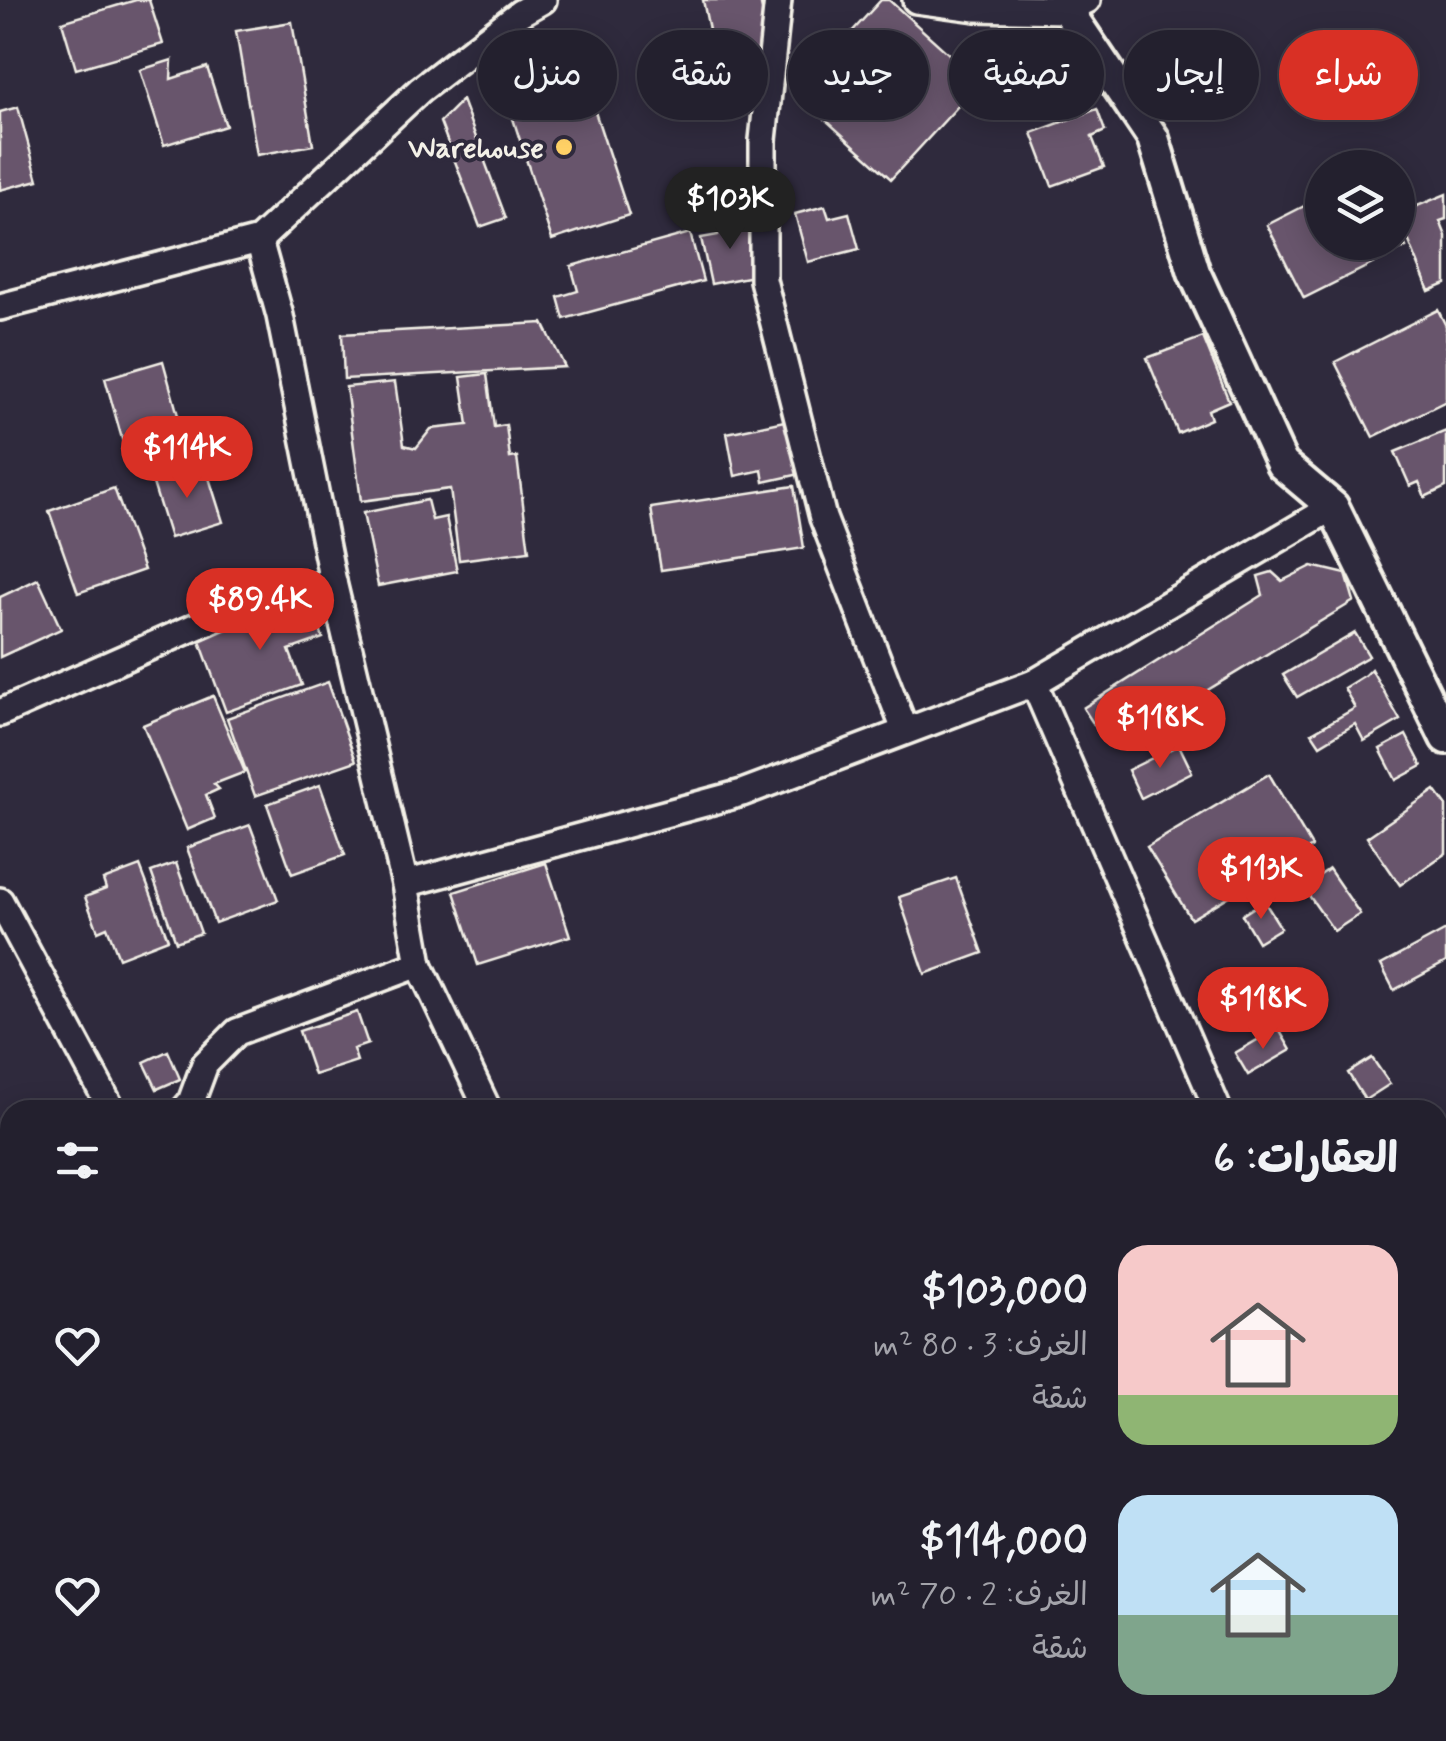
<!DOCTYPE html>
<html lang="ar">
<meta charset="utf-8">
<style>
:root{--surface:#23202e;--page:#2f2d3a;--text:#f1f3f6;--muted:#a3a3aa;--line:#403e4a;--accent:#d93025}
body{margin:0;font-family:Mynerve,"Playpen Sans Arabic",sans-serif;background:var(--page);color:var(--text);direction:rtl;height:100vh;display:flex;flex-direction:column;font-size:38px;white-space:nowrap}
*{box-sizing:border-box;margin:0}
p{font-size:32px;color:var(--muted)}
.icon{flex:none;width:55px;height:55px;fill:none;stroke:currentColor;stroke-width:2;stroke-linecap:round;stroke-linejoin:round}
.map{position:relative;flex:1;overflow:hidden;direction:ltr}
.drawer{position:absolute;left:0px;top:1100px;width:1448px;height:642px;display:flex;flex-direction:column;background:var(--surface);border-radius:30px 30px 0 0;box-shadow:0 5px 25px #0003,0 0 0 2px var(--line);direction:rtl}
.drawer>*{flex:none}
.banner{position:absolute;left:30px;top:30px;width:1388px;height:90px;direction:rtl;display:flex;gap:20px}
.tools{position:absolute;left:1305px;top:150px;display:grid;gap:20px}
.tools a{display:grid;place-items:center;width:110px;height:110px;border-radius:50%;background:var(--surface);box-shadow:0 5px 25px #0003,0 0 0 2px var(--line);font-size:50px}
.price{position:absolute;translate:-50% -85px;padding:0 22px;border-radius:35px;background:var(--accent);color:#fff;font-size:32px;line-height:65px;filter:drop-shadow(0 2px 5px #0008)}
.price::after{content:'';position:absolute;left:50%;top:60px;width:30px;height:22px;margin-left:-15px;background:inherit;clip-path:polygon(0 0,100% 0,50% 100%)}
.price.current{background:#222;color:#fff}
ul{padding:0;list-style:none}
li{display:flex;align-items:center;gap:30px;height:250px;padding:0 50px}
li span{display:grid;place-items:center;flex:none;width:280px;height:200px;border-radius:30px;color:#555}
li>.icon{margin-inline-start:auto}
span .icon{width:120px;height:120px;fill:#fffc;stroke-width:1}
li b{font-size:42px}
h2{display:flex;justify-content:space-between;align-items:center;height:120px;padding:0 50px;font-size:42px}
.tag{padding:0 35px;border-radius:45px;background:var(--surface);box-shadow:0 5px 25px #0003,0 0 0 2px var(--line);font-size:35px;line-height:90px}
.tag.current{background:var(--accent);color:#fff}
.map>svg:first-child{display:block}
</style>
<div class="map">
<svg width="1446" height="1741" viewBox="0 0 1446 1741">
<rect width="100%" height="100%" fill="#2f2a3d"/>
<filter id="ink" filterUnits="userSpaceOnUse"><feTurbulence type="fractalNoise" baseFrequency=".01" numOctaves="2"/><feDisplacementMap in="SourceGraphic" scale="20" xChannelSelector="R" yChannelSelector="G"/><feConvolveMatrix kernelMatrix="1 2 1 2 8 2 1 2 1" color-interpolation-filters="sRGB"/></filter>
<g filter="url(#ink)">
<g fill="#68546c" stroke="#f4f1e8" stroke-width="2.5">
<polygon points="136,0 149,0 163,44 76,69 62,22"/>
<polygon points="703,0 760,0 771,54 716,65"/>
<polygon points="881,0 889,0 980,82 891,179 796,93"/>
<polygon points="292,22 313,145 257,155 236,31"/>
<polygon points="576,54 629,215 552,240 500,78"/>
<polygon points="172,60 171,79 207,67 226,126 164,145 140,70"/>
<polygon points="462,100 506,218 480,227 440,122"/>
<polygon points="18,107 38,180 0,190 0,112"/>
<polygon points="1097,109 1105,131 1092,137 1104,167 1052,186 1032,133"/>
<polygon points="1446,194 1446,219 1440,221 1446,236 1446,284 1429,291 1398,214"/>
<polygon points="1322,197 1322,242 1398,242 1398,231 1406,247 1304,298 1267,225"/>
<polygon points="825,206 829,218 849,213 859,249 808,262 795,214"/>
<polygon points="746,216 758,275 711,284 701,238 718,235 716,223"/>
<polygon points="690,233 703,281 564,319 558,297 578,291 571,266"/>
<polygon points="1438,310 1446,326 1446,401 1373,437 1335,362"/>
<polygon points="543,323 565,367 344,379 342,334"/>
<polygon points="1203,337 1229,401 1208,410 1211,419 1178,433 1147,358"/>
<polygon points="163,361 182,430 124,446 105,378"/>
<polygon points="487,374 494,427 506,425 510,458 517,457 529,551 459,560 450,489 361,501 346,387 395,382 404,445 416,448 431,429 468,425 461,377"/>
<polygon points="789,420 800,474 764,482 762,470 735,476 727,433"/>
<polygon points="1446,431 1446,487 1425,497 1419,482 1410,486 1395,452"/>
<polygon points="205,465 223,522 170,538 152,480"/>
<polygon points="794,486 804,548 661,570 651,508"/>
<polygon points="114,488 144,570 78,593 49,511"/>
<polygon points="427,500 432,520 446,517 457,571 378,586 363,513"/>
<polygon points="1312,566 1346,574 1354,601 1132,736 1105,741 1083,708 1263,595 1258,576 1272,572 1282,581"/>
<polygon points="38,579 61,629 0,657 0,597"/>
<polygon points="308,596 323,638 289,650 302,685 226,712 198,636"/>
<polygon points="1355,633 1369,656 1297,697 1283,675"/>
<polygon points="1371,669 1400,720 1364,741 1355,724 1320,745 1312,733 1355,708 1344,688 1365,675"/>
<polygon points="328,682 356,761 255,796 227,718"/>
<polygon points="213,696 245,772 214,784 219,789 206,795 215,818 187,830 143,725"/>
<polygon points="1406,735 1422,766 1396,780 1380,749"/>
<polygon points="1179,745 1192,772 1141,798 1128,770"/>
<polygon points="1269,774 1312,847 1191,919 1147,847"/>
<polygon points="320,785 345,855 292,874 267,804"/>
<polygon points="1435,790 1446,805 1446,853 1400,885 1367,837"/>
<polygon points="250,825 278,900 215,923 187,848"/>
<polygon points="176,863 201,933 176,942 151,872"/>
<polygon points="546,863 570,936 478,965 454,892"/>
<polygon points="140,866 168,939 119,958 107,927 98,931 85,897 106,889 103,880"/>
<polygon points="1329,869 1360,914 1334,931 1303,887"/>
<polygon points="956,878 983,953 925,974 899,897"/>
<polygon points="1264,901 1281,928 1258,942 1242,915"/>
<polygon points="1446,930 1446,962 1394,990 1381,965"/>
<polygon points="357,1012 368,1044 353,1049 357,1061 314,1075 299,1031"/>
<polygon points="1278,1028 1291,1050 1248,1075 1235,1053"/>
<polygon points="168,1051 180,1079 157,1089 144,1062"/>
<polygon points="1372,1058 1390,1084 1365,1100 1348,1073"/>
<polygon points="10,1249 10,1303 9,1303 0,1283 0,1253"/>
<polygon points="0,1329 10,1352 10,1414 0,1419"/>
<polygon points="10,1471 10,1572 0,1576 0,1475"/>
<polygon points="46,1732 134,1732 118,1741 51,1741"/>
<polygon points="426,1732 457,1732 461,1738 456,1741 432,1741"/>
</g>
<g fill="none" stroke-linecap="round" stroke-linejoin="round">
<g stroke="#f4f1e8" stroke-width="32">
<g id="minor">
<polyline points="778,0 763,140 763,280 823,518 905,730"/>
<polyline points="916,0 976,8 1067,10 1087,0"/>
<polyline points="259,240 280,316 333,582 405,884 419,964 488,1110"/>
<polyline points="0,307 259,240 420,90 520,13 543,0"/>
<polyline points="1034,683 1218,1110"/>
<polyline points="0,713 249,603 333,582"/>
<polyline points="405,884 742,793 1034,683 1333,507"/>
<polyline points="0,901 112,1110"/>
<polyline points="184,1110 191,1102 205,1064 237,1032 419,964"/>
<polyline points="0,1469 10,1466"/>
<polyline points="1438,1689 1446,1686"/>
<polyline points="934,1732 940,1741"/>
<polyline points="243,1741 264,1732"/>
<polyline points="1293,1741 1319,1732"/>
</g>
</g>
<g stroke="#f4f1e8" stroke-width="38">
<polyline id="tertiary" points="1064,0 1067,10 1153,138 1194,272 1282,464 1333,507 1446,738"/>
</g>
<use href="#minor" stroke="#2f2a3d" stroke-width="25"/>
<use href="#tertiary" stroke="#2f2a3d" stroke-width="30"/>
</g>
</g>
<circle fill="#ffd166" stroke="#2f2a3d" stroke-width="4" cx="564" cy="147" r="10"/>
<g text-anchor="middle" stroke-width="8" stroke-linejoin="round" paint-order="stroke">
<g font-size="30" font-weight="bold" fill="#f4f1e8" stroke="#2f2a3d" text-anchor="end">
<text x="544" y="157">Warehouse</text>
</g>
</g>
</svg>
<div class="tools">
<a><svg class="icon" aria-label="layers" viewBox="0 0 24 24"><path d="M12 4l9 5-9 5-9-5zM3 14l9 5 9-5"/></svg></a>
</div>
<b class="price current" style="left:730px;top:252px">$103K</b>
<b class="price" style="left:187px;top:501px">$114K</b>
<b class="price" style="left:260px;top:653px">$89.4K</b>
<b class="price" style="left:1160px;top:771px">$118K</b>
<b class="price" style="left:1261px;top:922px">$113K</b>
<b class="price" style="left:1263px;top:1052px">$118K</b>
<div class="banner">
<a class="tag current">شراء</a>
<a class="tag">إيجار</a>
<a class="tag">تصفية</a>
<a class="tag">جديد</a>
<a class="tag">شقة</a>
<a class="tag">منزل</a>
</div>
<section class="drawer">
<h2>العقارات: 6<svg class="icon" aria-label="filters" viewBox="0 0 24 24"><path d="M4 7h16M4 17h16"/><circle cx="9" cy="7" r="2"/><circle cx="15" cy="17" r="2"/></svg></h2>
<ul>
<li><span style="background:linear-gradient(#f6c9c9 75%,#8fb573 0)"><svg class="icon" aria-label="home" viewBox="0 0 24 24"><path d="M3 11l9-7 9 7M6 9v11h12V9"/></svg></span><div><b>$103,000</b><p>الغرف: 3 · 80 m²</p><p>شقة</p></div><svg class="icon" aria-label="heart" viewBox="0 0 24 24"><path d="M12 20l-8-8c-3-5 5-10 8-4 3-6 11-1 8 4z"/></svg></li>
<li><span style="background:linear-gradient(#bfe0f5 60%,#7fa58c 0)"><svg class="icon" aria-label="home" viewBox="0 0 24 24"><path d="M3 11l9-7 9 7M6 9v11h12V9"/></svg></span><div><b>$114,000</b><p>الغرف: 2 · 70 m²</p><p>شقة</p></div><svg class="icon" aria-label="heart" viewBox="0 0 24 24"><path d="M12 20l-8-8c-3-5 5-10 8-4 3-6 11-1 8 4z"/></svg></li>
</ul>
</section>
</div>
